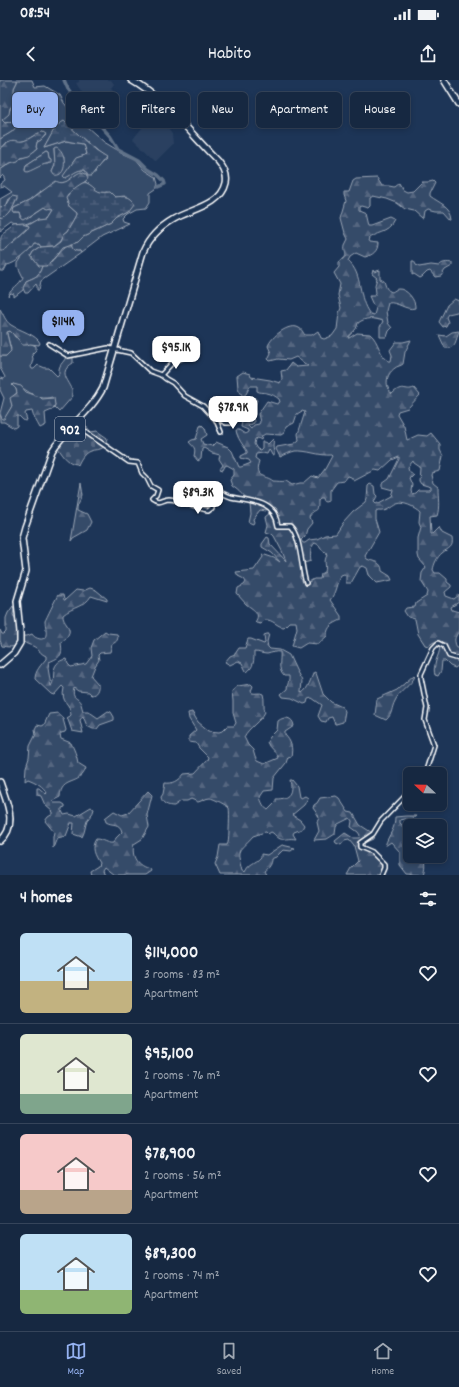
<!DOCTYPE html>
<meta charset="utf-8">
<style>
:root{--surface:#162841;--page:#1f3048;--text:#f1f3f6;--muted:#9ea6b1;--line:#35445a;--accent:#95b2f1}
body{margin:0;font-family:Dekko,sans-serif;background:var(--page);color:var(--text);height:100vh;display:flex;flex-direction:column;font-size:15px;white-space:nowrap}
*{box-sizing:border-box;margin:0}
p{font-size:13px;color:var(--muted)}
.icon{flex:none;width:22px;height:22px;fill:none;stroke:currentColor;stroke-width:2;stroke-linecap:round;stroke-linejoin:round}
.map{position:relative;height:795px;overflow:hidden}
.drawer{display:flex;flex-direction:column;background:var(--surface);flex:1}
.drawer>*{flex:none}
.top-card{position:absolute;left:12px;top:12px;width:435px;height:36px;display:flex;gap:8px}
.needle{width:26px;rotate:292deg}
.buttons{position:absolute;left:403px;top:687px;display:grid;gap:8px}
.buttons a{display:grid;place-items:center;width:44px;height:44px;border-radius:6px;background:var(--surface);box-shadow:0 2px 6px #0003,0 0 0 1px var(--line);font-size:20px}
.price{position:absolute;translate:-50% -34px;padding:0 9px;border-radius:8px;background:#fff;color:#222;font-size:13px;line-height:26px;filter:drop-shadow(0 1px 2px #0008)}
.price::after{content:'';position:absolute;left:50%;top:24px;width:12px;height:9px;margin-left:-6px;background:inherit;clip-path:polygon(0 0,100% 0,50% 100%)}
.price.current{background:var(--accent);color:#111}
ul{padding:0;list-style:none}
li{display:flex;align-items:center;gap:12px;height:100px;padding:0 20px}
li+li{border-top:1px solid var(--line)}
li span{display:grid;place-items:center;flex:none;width:112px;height:80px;border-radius:6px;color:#555}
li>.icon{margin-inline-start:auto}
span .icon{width:48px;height:48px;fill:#fffc;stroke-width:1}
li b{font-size:17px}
h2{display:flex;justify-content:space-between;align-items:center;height:48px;padding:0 20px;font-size:17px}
.chip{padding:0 14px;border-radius:6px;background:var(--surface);box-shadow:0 2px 6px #0003,0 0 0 1px var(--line);font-size:14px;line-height:36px}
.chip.current{background:var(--accent);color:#111}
.status{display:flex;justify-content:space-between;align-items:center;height:28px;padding:0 20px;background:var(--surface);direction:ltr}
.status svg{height:11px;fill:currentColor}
header{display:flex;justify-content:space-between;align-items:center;height:52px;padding:0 20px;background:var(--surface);font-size:18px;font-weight:600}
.menu{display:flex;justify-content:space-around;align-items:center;height:56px;border-top:1px solid var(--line);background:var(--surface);font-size:11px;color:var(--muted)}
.menu a{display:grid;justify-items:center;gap:2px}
.menu .current{color:var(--accent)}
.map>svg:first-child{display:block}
</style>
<div class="status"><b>08:54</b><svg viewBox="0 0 49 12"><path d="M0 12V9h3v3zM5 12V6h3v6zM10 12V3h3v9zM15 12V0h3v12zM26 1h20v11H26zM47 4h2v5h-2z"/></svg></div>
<header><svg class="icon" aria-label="back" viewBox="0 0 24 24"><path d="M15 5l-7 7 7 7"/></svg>Habito<svg class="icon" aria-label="share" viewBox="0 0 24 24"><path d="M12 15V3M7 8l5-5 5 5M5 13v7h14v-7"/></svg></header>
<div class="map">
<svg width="459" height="795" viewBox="0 0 459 795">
<defs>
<pattern id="forest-firs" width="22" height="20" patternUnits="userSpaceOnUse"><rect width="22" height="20" fill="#364b69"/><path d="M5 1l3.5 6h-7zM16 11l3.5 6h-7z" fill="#546680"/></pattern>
<pattern id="wetland-marsh" width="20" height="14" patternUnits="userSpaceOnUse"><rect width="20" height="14" fill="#364b69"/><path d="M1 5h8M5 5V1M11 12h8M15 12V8" fill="none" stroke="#546680"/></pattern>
<pattern id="cemetery-stones" width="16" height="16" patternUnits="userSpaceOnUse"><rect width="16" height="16" fill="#364b69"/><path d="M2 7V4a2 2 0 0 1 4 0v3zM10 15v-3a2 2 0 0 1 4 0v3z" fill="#546680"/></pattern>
</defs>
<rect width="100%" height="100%" fill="#1d3557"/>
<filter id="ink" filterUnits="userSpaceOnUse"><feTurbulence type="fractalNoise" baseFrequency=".025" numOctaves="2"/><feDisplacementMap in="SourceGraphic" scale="8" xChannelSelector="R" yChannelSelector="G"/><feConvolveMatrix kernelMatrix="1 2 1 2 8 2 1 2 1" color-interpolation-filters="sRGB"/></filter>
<g filter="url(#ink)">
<g fill="#2a4161">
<polygon points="79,0 111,0 114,4 111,8 120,17 104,30 86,18 81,11 76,3 79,2"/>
<polygon points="168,34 172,37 165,45 172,54 173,64 156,81 133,59 151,37 154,36 160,37 164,39"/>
</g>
<g fill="#364b69" stroke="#9aa5b4" fill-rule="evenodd">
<path d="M17,0h15l3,7 10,-1 15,9 4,8 14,16 26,23 20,12 12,5 9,11 11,7 2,7 -2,5 -6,4v9l-4,6 -9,1 -9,5 -5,5 1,3 6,2 -28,13 -21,16 -1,-2c-6,1 -8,-2 -9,-7l7,-2 5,-5 28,-13 6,-6 12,-6 -1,-15 -2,-1 -11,1 -8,-5c-10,3 -14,-6 -22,-10l2,-2 -10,-6 -11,8 -7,1 -10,4 -10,6 -10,8 -15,7v5h6l1,4 8,1 16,-11 1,1 8,1 -5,8c-3,1 -7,0 -10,2 -9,4 -17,9 -27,4l-12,9v-13l10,-6 7,-14h-8l-3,7 -6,1v-8l12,-7 -8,-6 -4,1v-3l5,-4 -2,-5 -3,3v-8c6,-4 13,-9 20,-12 6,-3 11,-4 17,-9l-1,-2 1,-5 4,-2 5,-5 -3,-3c-8,1 -12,7 -20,9 -6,2 -10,-2 -16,1 -2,2 -4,5 -7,7v-10l13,-8v-10l-8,2 -3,-3 8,-10 4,-22 3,-6zM64,42l42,37 -9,8 -2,6 -8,-1 -2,-2h-7l-13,8c0,-4 9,-18 12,-20 4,-2 6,-1 9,-5l-3,-9 -17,-3 -22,7 12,-21zM54,69l10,8 -1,13 -11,2 3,-7zM46,72l2,1 1,6 2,1 -3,4c-8,-1 -14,6 -23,6l1,-5z"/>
<path d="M33,164h6l2,3 -8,5 -2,4 11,10c-3,11 -7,11 -16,15l-3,9 -9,7v-3l-3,-1 -3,3c3,-8 12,-11 15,-19l-5,-10v-4l7,-10 5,-3z"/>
<path d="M11,251l4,6 21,9v4l-4,4 1,5 -2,8 1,2h2l4,-4 7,3h4l8,8 2,-2c-1,-10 4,-10 7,-17h7v6c-15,9 -5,16 -1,26 0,3 0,5 1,7l-14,16 -5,-5 1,-2 -3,-8c-17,5 -24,-9 -39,-13l-1,1 4,4 1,4 -4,3 -2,5 1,5 -8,14h-2l-2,-7 4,-15 -4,-8v-12l4,1 1,-2 -5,-9v-12h6l5,-7 -4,-15v-2z"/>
</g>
<g fill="url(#forest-firs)" stroke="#9aa5b4" fill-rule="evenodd">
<path d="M0,0h17v2l-3,6v5l2,6 -1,3 -5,6 -1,6 -7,6 3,3 10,-2 2,2c-1,9 -10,11 -17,16z"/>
<path d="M43,52l3,2 -5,6 -4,2 -1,5 1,2 -8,6 -8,2 -3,4 -8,2 -10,7v-21c4,-2 6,-7 10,-8 4,-2 8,1 13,0 8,-2 12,-8 20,-9z"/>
<path d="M56,68c11,3 12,30 -2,27l-2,-3 3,-7 -1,-16z"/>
<path d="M46,72l2,1 1,6 2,1v3c-10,1 -15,6 -24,9l-2,-1 1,-6z"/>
<path d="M81,92l5,2 2,4 -1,2 -19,14 -2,3 3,9 8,7v2l-9,16 -4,3 -3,6 -7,6 -13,1 -2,-3h-5c-3,7 -19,20 -27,21l-3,6h-4v-20c10,-3 24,-16 30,-25l-2,-1 12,-7 9,-1 5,-8 -2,-1 -4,1 -3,-2 -20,13 -2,-1 -3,-6h-6l-1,-2 1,-3 15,-7 27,-20c10,6 16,-6 25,-9z"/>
<path d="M377,98l5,8h7l5,1 5,-4 4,7 4,2 6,-1 9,-9h7l4,-1 2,2 -5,10v3c9,7 21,10 22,23h-1l-7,-8h-8l-8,-2 -3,2 -1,6 -2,1 -8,-7 -9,-2 -8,-6 -10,-4 -14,-3 -3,2v8l-2,2 -7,-2 -2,1v3l7,3 3,13h3l19,-7 4,2c-6,14 -19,10 -27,19l1,2 9,1c0,8 -5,12 -13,14l-9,-4 -6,4 -2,4c16,14 9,37 22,53l4,1 2,-7 -3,-3 -4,-9h5l2,-3 -1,-8 2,-7 -5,-4 1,-4 1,2 6,-2v9l4,2c2,6 2,9 8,11 2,-1 4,-3 6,-3 8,-1 18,11 17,19 -9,3 -18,-7 -27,-5l-2,8 2,12 4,5 -3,3 -2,6h-7v-10l3,-6c-10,-3 -17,-4 -25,2 -2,10 -7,8 -10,15h1l8,-5 13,1c9,7 9,22 19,27h2l1,-6 -2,-5 6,-8h7l8,-2 -6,12 -2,12c-2,2 -6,2 -8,4 -10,7 -10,19 -3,26 11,-11 13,-2 22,-6l6,7 -12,13 -10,3 -1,3 7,12 3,14 11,-5 9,1 4,-3 9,11v6l3,6 -3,15 -8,2 -1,2 2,8 5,4c0,10 2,19 -1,28l-7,1 1,18h1l7,-7 3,6 10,5c2,10 -4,10 -10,15 -5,4 -8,11 -9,17l2,3h5l7,6v3l4,3v2l-6,5 1,4 8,3 5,-4v7l-8,5 1,3 7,2c0,6 0,12 0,17 -2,9 -7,7 -2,19h2v17l-4,3 -5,-2 -5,-5h-3l-1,10 -3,5 -3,-1c-1,-3 -1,-7 0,-10 1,-8 8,-16 3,-23h-4l-6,4 -3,-1 -7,-11 -3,-15 -7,-2 -4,-6 2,-3 9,-1 1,-4 11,-7 1,-4 -7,-11 1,-8 4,-6 -7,-8 -1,-4v-17l3,-11 -2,-5 1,-11c-5,-5 -17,-11 -25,-8 -7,3 -9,8 -18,7l-2,1v8l4,13 -14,24 2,3c6,3 15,2 15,12l8,5 2,4 -15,3 -8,-8 -2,-7 -4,-2 -3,1 -9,16h-5v-8l-2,-1 -3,1c-5,8 -5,18 -11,25l11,16v4c-8,4 -14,6 -14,16l-9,8 -11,-1 -8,5 -7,-2 5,-18 -1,-6h-7l-5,5c-7,0 -11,-8 -19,-7l-4,4 -5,-1 -1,-1c7,-9 -3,-13 -9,-18 -3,-3 -6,-7 -9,-10l1,-6 6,-3 2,-3 -2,-3 -6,-3 -2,-4 18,-2 9,-13 -1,-3 12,4 6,4 -8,-9 -10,-6v-3l5,-7 2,1 1,6 16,17 -4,-10 -8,-15 -2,-2 -6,-2 2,-7 -2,-8 5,-4 4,2 1,-5 -2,-2 -8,3 -6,-1 -7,9 1,3 -1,2 -5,-2 2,-9 -1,-11c-6,-6 -9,-11 -17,-16l-2,-6 4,-5v-6l-7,-4 -2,1 -2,4 -3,-1 3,-4 -4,-6 1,-4 -8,-2 -8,-5 -2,1 -1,10 -3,2 -4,-5c2,-9 0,-8 -5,-14l3,-2 4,-1 4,-13 2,-1 3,3 2,7 -6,4 2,5 9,2 4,-4 12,5 4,4 7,16h2l10,-4 -2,-3 -8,-2v-2l6,-3v-2c-4,-6 -10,-13 -11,-21h3l6,4 3,-2v-2l-7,-3 1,-6 3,-3c-1,-6 -2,-8 1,-13l2,-1 3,-7 2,-1 4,4 -2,4 -4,2c-3,10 3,9 3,17l-6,3 3,3 3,-4 5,-1 1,-2 -2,-8 9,-13 10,3 3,-2 -1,-3c-4,-3 -7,-5 -12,-6 -4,-1 -7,0 -10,-2v-5h-7l-4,8 -3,2 -1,-1 -4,-7 -1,-12 6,-4 7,2 1,3 19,3 10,3 2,-4 -1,-8 5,-1 5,-7 5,4 12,-1 -12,-9 -7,3 -11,-1 -8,2 -2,-2 3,-6 -3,-7c3,-9 21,-24 31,-18 3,1 4,5 6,7h7l6,-4 3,7 3,1 8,-3 5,-7 2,-16 2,-5 -3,-13 2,-11 -6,-11 5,-6v-5c12,-8 4,-7 6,-17 1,-2 2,-4 3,-6l-3,-6 -4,-15 5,-17 -2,-6v-3h5l4,-11 3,-2zM302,331l3,1 -7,22 1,6 -5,4 -17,3 -1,2 4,8c5,-2 10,-5 15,-6 12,-1 24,5 36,4l1,1 -7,13 -7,9 -6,-2 -8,7h-4l-8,2 -6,-4c-4,1 -9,0 -13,0 -8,-7 -20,-1 -14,-20l-4,-3 1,-4 7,-1 4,1 2,-4 1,1 2,4 2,1c1,-4 -1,-6 -1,-10 0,-3 1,-4 0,-7l-5,5 -4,-2h-2v6l-2,2 -3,-1 -3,-5 1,-5 3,-1 3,2 1,-4 3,-2 16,1 3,-2 2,-6 8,-4 3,-9zM399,377v2l-10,20 -7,5v3l11,3 -2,6 -15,8 -2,-2 3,-6 -2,-2 -1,-8 -4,-2 -2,2 -1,13 -1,3 -13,10 -10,11 -7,11 -11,1 -8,4 -8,1 -4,3h-2l-2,-3 4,-4 2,-7 5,-6 -2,-5c8,-12 10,0 10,-19l2,-2h3l1,4 2,1 3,-1v-11l6,-8 7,-1 4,-5 3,1 3,4 21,-11 5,1 12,-11zM413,381l1,2 6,4 -1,14 2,3 10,3v2l-2,1h-11l-3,3 -3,1 -1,-3 1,-6 -3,-7 4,-4 -4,-3 -1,-4zM315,463l4,2 4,6 3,1 1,3c-4,8 0,9 -2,17l-4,2 -1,5h-6l-9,5 -5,-6 2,-13 2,-2 7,-2c-1,-5 -1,-14 4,-18z"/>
<path d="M71,164c1,5 3,8 9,7l1,2 -40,28 -2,9h-2v-4l-1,-2 -8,9h-3l-2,-5 3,-7c9,-4 13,-4 16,-15 13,-1 16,-19 29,-22z"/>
<path d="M412,181h2l2,4 3,2 12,-2 8,1c3,-4 8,-4 13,-3v3l-7,4 -4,6 -6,1 -5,-6 -3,1 -5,5 -2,1 -6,-4 -2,1z"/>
<polygon points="454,219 459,221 459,230 457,232 448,234 446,237 448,242 446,246 443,247 439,242 447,225"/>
<path d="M0,229c4,6 5,12 11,16 8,5 26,10 29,18l-1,2 -9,-1 -3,1h-5c-3,-6 -7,-9 -12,-14l-3,1v2l4,17 -5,5h-6z"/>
<path d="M459,251c-3,8 -3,19 -14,17l-6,-13 7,1 6,-4z"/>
<path d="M13,304l8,2 5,6 14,5 2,2 12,-1 1,7 -3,5 -7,3 1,12 -6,3c-3,-6 -7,-11 -8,-17l-6,1 -1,2 2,6 -2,1 -2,-1 -4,-4h-2v10l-3,2 -10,-6h-4v-7l2,4h2l8,-13 -2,-8 7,-5 -1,-4 -4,-4z"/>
<polygon points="81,403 83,415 78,425 78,430 87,434 91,442 87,450 73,458 71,461"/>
<path d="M90,508l6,2 11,9v2l-16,-5c-6,11 -19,11 -28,19 -1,8 10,12 5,20 -2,4 -5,5 -7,8 2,12 0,14 -12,19l-1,6 3,18c6,-8 -3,-23 15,-27l2,5 3,3 15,-3 6,-8 -1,-8 3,-8 11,-9 3,2 9,1c2,5 0,8 -5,10l-2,8 -10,1 -2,2 1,5 -4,6 -4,10 7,8c1,5 -2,11 -7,11l-3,-3 -10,-1 -4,-3c-3,12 4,8 7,16 1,2 1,5 2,7h5l10,7 10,-7 3,1 3,5v3l-14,5 -3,4h-4l-6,-3 -4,-10 -3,4 3,13 -11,-2 -5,-14h2l2,-2c0,-13 -11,-11 -7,-27l-2,-2 -8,9 -3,-1 -16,-15c0,-8 6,-14 11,-20v-3c-5,-2 -6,-5 -10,-8 -5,-4 -9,-2 -14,-8l2,-4h3l5,-2c2,3 4,4 8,5 10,1 5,-13 5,-18 1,-2 11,-23 13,-26h5l1,5h1l11,-10 7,1z"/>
<path d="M13,526l1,3 -1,6c7,7 1,20 5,29 -3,4 -12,3 -16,2l-2,-6v-10l2,4h2l2,-2v-14l2,-5z"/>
<path d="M267,554h2l-2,8 1,5 2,2 10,1 9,5 7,15 6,11 -1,11 1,1c7,-5 8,-13 12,-21l2,1 7,21 8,8 11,5 3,4 -2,11 -7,2h-1l-3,-7 -4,1 -2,4 -5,-1 -3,-5 4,-11 -10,-7 -4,1 -1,4 -3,1 -12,-6 -9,-1 -2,-3 6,-5c0,-4 3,-9 2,-13h-5c-7,-7 -3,-16 -4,-24 -5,-1 -8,1 -13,2 -4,0 -8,-2 -13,-2 0,8 0,15 -7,20l-1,-1 -4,-8 -4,-2 -8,4 -5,-3 5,-6 5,-2 4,-6h6l3,-9h3l13,5 1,-1 -1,-8z"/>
<path d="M414,595l1,1c-3,9 -16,15 -20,25 -4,7 -2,13 -9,19l-11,-5 2,-16 20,-9z"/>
<path d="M251,604l2,2 -2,5 1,2c4,1 8,-1 11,1 2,6 0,12 2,18 -4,9 -16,15 -21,25l4,8 5,5 2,7 2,4 7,3 14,-6c-2,-7 -9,-9 -11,-16l3,-5 7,-7 1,-9c6,-5 15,-4 16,5l-9,6v3c6,6 8,13 6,21l-3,1 -2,6 -12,15 -1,12 -9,1 -4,6c1,4 4,11 8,13l8,-8v-3c13,0 17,-6 14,-19h2l5,6 2,11 2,1 4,-2 3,2 -4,7 -12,10 8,5 4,5 -2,4 -8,3 -1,2 3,5c-13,-2 -13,5 -23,-6l-2,-1 -3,2 -2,-2c-3,0 -9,3 -13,4 -15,17 -17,11 -11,35l3,1c4,-9 10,-8 16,-15v-3l6,1 15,-10 13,3 -4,3 -8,-1 -7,7 -5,2c0,5 -3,9 -7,12l2,4h-46l-5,-11 3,-7 2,-12h7l1,-2c1,-6 2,-31 1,-35 -1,-2 -16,-10 -19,-10 -4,0 -8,3 -12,4l-7,-3 -4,2h-6l-7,5c-6,0 -12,-2 -13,-9l2,-3 2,-11c8,1 14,-2 19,-9l11,-1 12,-13 1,-3 -9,-9 -3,-5 -7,-1v-6l7,-6 -7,-11 -1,-6 4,-1 6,10 11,9 10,1 3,-1 5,-5h7l2,-3 -3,-10v-12l-1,-10 6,-5z"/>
<path d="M58,633l5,6 3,11 -1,2 -4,1 -1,2 1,4 10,4c3,6 6,13 7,20l8,5c-6,19 -25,8 -26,29l-8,4 2,2h8l3,2v2l-3,1v3l2,4 5,-1 7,2 15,-9 3,2c-1,6 -5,7 -7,12 -2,5 -2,11 -5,16l-9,-3 1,-11h-3l-5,13 -9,2 -4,10v-11l1,-5 -9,-11 3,-4 5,-3v-2l-8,-7 -4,-9 -4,-1v-7h2l7,6 1,-1c-4,-7 -11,-11 -19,-14l-3,2 1,-14 3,-9 1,-12 6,-12 -1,-5 2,-4 5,1 2,-1 5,-11z"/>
<path d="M148,711l4,4 -5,20 2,12 -7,12 -8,5c-3,13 3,22 16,25l1,2 -6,4h-31l-10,-8 -2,3 2,5h-13l-1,-4 8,-5 1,-3c-5,-8 -9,-15 -3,-24 6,0 11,5 17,4l3,-5 6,-6c-2,-10 -10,-6 -16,-10l-1,-4 9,-7 8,4 6,-2z"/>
<polygon points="336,716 339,718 348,732 353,733 360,745 374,754 373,759 364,763 365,768 372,771 381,780 385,782 382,795 347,795 351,788 358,781 354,766 349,760 344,761 341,765 336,763 335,761 345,753 353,758 359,758 360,755 358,752 351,747 352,741 350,738 338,744 336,747 335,754 327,759 314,760 319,751 317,742 319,738 318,735 313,728 314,725 317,723 320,718"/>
<path d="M406,736h10l-5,4 -6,-1 -5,1v3c7,5 8,10 7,19l3,3v11h13c4,7 3,11 1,19l-17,-1 -7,-9v-13l-9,-10 -6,4c4,-13 10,-15 10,-29z"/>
</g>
<g fill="url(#wetland-marsh)" stroke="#9aa5b4">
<path d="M64,41l31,29 11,7 -15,19h-3l-3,-6c-9,-1 -12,5 -20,8l-2,-2 13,-18 9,-3 1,-1 -3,-10 -17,-3 -22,7 12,-22z"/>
<path d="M85,102c13,6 9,12 25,10l5,5c9,-1 15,-2 20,7l-6,8 -12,6 -6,6 -28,13 -5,5 -15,5 -7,9 -10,10h-7l-8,-10 2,-4 8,-5 13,-1 7,-5 3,-7 4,-3 9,-16v-2l-8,-7 -3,-8c3,-6 13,-14 19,-16z"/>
<path d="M12,116l5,1v2c-5,9 -6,18 -17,20v-12l6,-1z"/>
<path d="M25,144l5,2 -2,4 -22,19 -3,2h-3c0,-22 2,-13 15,-26z"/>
</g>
<path fill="url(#cemetery-stones)" stroke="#9aa5b4" d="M77,342l8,3 6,7 6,-1 10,7c-3,14 -7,10 -17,13 -6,2 -10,9 -12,14l-1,-1c-10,0 -16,-12 -21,-19z"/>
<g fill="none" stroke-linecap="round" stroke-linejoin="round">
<polyline stroke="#a0aab8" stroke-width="1" points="98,43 106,38 115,38"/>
<polyline stroke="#617289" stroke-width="3.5" points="64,0 68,9 77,20 110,56 118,69 139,80 148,89 158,95 164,101 165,104 158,107"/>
<g stroke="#fff" stroke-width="6">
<g id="minor">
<polyline points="49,264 68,276 108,268 131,273 150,291 161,295 166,299 173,303 185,316 203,326 216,340 221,352"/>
<polyline points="161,295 173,282 184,277"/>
<polyline points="215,337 226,343 231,343 244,325"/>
<path d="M74,344l55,38 9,1 4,10 5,5 4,8 7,4 -2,6 -4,4c8,6 9,0 17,0 14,1 27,9 40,10l4,-3c0,-6 -4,-14 3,-16 5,1 9,4 15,6 19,4 44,4 47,29h12c11,10 11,42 16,57"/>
<polyline points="425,694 434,665 425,640 427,628 421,598 421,594 433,568 438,563 444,566 449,576 459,579"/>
<polyline points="381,795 384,788 384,784 372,772 360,767 360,763 373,754 381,741 410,711"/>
</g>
</g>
<g stroke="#fff" stroke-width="8">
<g id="highway">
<polyline points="444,0 459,24"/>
<path d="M0,585l14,-12 6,-10v-11l-3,-31 9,-30 -4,-33 3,-11 27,-76c14,-23 39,-39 51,-63l40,-136c6,-14 17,-25 31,-33 17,-10 47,-13 52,-36 2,-9 -3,-16 -8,-22 -28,-28 -53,-62 -87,-81"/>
<path d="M0,702c6,19 19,43 0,59"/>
</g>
</g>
<use href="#minor" stroke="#1d3557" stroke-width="3"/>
<use href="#highway" stroke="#1d3557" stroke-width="5"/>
</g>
</g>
<g text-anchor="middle" stroke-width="3" stroke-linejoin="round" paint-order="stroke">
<rect fill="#1d3557" stroke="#bbc2cd" stroke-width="1" x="55" y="337" width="30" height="24" rx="3"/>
<g font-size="14" font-weight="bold" fill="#fff">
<text x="70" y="354">902</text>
</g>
</g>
</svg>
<div class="buttons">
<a><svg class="needle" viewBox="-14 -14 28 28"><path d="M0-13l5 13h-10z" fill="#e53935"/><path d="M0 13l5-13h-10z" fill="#9ea6b1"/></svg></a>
<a><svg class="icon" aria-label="layers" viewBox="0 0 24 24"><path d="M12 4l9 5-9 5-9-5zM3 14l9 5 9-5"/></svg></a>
</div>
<b class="price current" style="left:63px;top:264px">$114K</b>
<b class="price" style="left:176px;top:290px">$95.1K</b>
<b class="price" style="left:233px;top:350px">$78.9K</b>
<b class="price" style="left:198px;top:435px">$89.3K</b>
<div class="top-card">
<a class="chip current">Buy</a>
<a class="chip">Rent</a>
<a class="chip">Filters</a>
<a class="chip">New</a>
<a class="chip">Apartment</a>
<a class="chip">House</a>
</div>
</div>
<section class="drawer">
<h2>4 homes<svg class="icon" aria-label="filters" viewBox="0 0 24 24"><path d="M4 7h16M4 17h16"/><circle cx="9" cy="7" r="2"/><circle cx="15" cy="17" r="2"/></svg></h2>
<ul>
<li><span style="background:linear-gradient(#bfe0f5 60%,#c2b280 0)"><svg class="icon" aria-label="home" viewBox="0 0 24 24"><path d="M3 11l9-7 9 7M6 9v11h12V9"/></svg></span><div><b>$114,000</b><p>3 rooms · 83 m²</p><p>Apartment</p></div><svg class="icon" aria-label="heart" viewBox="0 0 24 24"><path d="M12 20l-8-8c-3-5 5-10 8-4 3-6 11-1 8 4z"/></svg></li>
<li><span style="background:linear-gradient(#dfe7d0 75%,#7fa58c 0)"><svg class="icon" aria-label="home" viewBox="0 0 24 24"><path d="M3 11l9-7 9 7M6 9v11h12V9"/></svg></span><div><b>$95,100</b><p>2 rooms · 76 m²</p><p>Apartment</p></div><svg class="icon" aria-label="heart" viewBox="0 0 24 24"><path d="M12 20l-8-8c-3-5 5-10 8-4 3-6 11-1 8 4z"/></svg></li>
<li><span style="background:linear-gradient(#f6c9c9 70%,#b9a48a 0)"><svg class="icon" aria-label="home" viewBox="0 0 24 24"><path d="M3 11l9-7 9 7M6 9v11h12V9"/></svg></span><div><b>$78,900</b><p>2 rooms · 56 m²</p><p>Apartment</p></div><svg class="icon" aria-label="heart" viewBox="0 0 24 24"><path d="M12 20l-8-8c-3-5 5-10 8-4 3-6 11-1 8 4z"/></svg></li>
<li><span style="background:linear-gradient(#bfe0f5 70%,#8fb573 0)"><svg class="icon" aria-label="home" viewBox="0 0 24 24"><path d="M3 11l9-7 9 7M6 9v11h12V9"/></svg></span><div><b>$89,300</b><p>2 rooms · 74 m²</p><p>Apartment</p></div><svg class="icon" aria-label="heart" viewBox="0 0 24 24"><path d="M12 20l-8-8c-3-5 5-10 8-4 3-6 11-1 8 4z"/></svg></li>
</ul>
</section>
<nav class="menu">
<a class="current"><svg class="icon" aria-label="map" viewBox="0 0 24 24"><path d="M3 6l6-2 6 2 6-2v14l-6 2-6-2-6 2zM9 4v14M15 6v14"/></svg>Map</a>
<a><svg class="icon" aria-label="saved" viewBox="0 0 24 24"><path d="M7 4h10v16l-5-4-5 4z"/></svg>Saved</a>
<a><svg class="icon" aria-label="home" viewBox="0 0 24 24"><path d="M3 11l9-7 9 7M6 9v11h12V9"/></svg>Home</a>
</nav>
